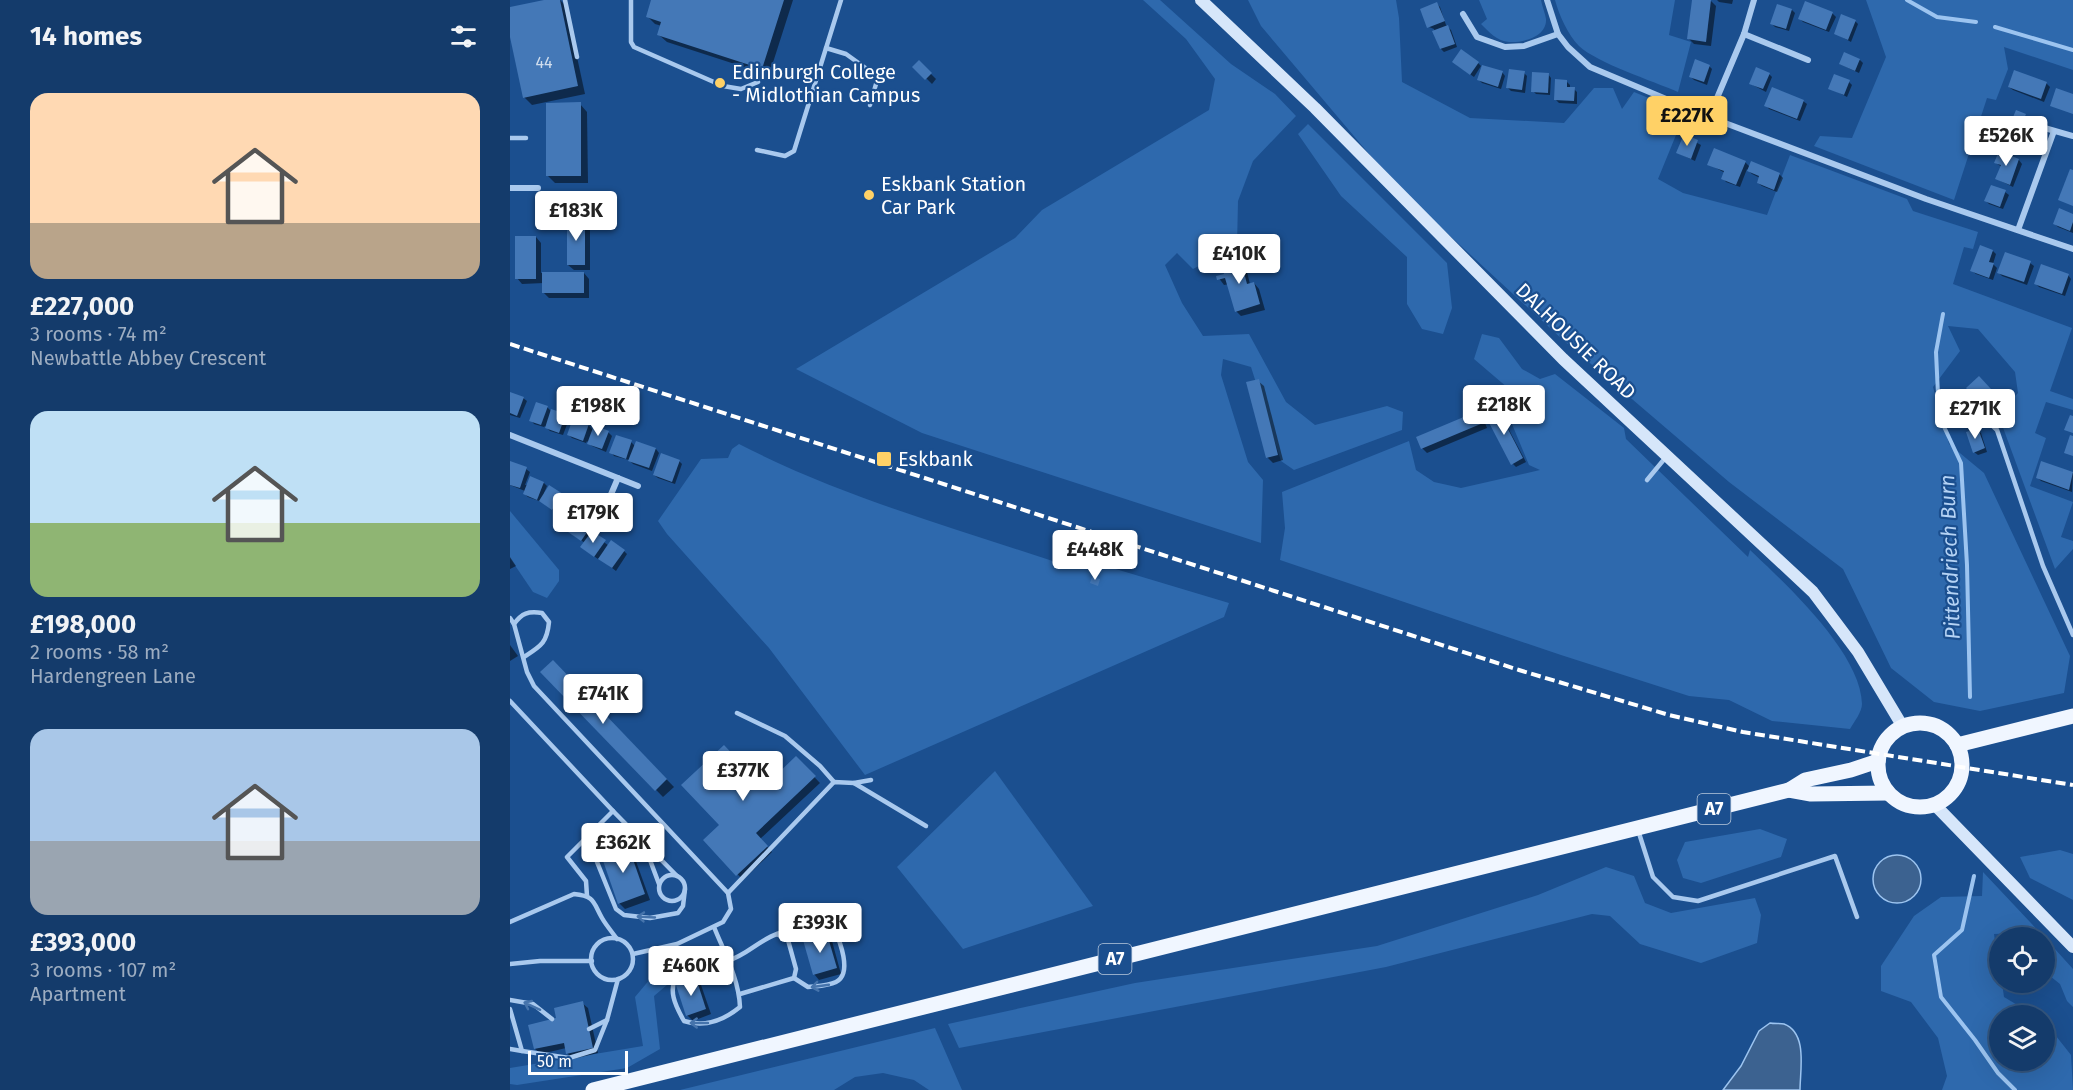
<!DOCTYPE html>
<meta charset="utf-8">
<style>
:root{--surface:#143b6b;--page:#214673;--text:#f1f3f6;--muted:#9dadc1;--line:#33557e;--accent:#ffd166}
body{margin:0;font-family:"Fira Sans",sans-serif;background:var(--page);color:var(--text);height:100vh;display:flex;flex-direction:column;font-size:22px;white-space:nowrap}
*{box-sizing:border-box;margin:0}
p{font-size:20px;color:var(--muted)}
.icon{flex:none;width:33px;height:33px;fill:none;stroke:currentColor;stroke-width:2;stroke-linecap:round;stroke-linejoin:round}
.map{position:relative;flex:1;overflow:hidden}
.panel{display:flex;flex-direction:column;background:var(--surface);width:510px}
.panel>*{flex:none}
.tools{position:absolute;left:1479px;top:927px;display:grid;gap:12px}
.tools a{display:grid;place-items:center;width:66px;height:66px;border-radius:50%;background:var(--surface);box-shadow:0 6px 24px #0002,0 0 0 2px var(--line);font-size:30px}
.scale{position:absolute;left:18px;bottom:15px;width:100px;box-sizing:border-box;padding-left:6px;border:3px solid #fff;border-top:0;font-size:16px;line-height:21px;white-space:nowrap;color:#fff;-webkit-text-stroke:4px #1b4f8f;paint-order:stroke}
.price{position:absolute;translate:-50% -51px;padding:0 14px;border-radius:6px;background:#fff;color:#222;font-size:20px;line-height:39px;filter:drop-shadow(0 2px 3px #0008)}
.price::after{content:'';position:absolute;left:50%;top:36px;width:18px;height:14px;margin-left:-9px;background:inherit;clip-path:polygon(0 0,100% 0,50% 100%)}
.price.active{background:var(--accent);color:#111}
ul{padding:0;list-style:none}
li{display:grid;align-content:center;gap:12px;height:318px;padding:0 30px}
li span{display:grid;place-items:center;height:186px;border-radius:18px;color:#555}
li>.icon{margin-inline-start:auto}
span .icon{width:108px;height:108px;fill:#fffc;stroke-width:1}
li b{font-size:26px}
h2{display:flex;justify-content:space-between;align-items:center;height:72px;padding:0 30px;font-size:26px}
main{display:flex;flex:1;min-height:0}
.map>svg:first-child{display:block}
</style>
<main>
<section class="panel">
<h2>14 homes<svg class="icon" aria-label="filters" viewBox="0 0 24 24"><path d="M4 7h16M4 17h16"/><circle cx="9" cy="7" r="2"/><circle cx="15" cy="17" r="2"/></svg></h2>
<ul>
<li><span style="background:linear-gradient(#ffd9b3 70%,#b9a48a 0)"><svg class="icon" aria-label="home" viewBox="0 0 24 24"><path d="M3 11l9-7 9 7M6 9v11h12V9"/></svg></span><div><b>£227,000</b><p>3 rooms · 74 m²</p><p>Newbattle Abbey Crescent</p></div></li>
<li><span style="background:linear-gradient(#bfe0f5 60%,#8fb573 0)"><svg class="icon" aria-label="home" viewBox="0 0 24 24"><path d="M3 11l9-7 9 7M6 9v11h12V9"/></svg></span><div><b>£198,000</b><p>2 rooms · 58 m²</p><p>Hardengreen Lane</p></div></li>
<li><span style="background:linear-gradient(#a9c7e8 60%,#9aa5b1 0)"><svg class="icon" aria-label="home" viewBox="0 0 24 24"><path d="M3 11l9-7 9 7M6 9v11h12V9"/></svg></span><div><b>£393,000</b><p>3 rooms · 107 m²</p><p>Apartment</p></div></li>
</ul>
</section>
<div class="map">
<svg width="1563" height="1090" viewBox="0 0 1563 1090">
<rect width="100%" height="100%" fill="#1b4f8f"/>
<g fill="#2e69ad">
<polygon points="633,0 650,0 721,64 765,94 786,116 743,161 728,201 727,246 683,269 667,253 655,265 672,303 693,336 739,334 776,402 805,425 877,406 893,412 892,430 784,470 771,461 741,367 713,359 711,375 738,462 753,480 751,543 412,433 286,369 505,238 532,210 699,110 705,79 676,39"/>
<polygon points="738,0 886,0 889,18 892,82 960,118 1054,123 1084,88 1103,88 1112,109 1124,92 1175,113 1148,179 1173,193 1257,215 1280,155 1397,199 1403,211 1468,232 1463,249 1454,247 1443,284 1562,328 1540,391 1563,399 1563,410 1536,402 1525,433 1536,438 1520,486 1563,502 1551,537 1563,541 1563,549 1545,569 1488,414 1508,393 1505,372 1468,329 1438,326 1450,351 1423,387 1439,444 1474,473 1560,656 1554,693 1470,711 1424,702 1381,668 1333,569 1219,482 1053,340 887,187 751,26"/>
<path d="M969,0h62c1,6 4,13 5,19 1,18 -23,24 -37,23 -12,-1 -20,-10 -28,-18l6,-5z"/>
<path d="M1045,0h120l-6,35 22,7 -13,50c-25,-11 -81,-29 -99,-46 -11,-11 -20,-31 -24,-46z"/>
<polygon points="1356,0 1563,0 1563,70 1494,47 1498,69 1486,100 1477,98 1444,200 1304,146 1310,136 1342,138 1376,57"/>
<polygon points="798,124 937,263 942,308 933,334 912,329 897,304 897,257 831,196 788,134"/>
<path d="M972,334l17,4 23,31 18,10 15,-5 69,54 2,11 122,118 2,-7c36,34 111,103 112,154 0,8 -8,18 -12,25l-78,-8 -43,-21 -40,-4 -128,-41 -281,-95 5,-32 -3,-36 127,-51 7,29 18,12 27,6 79,-18 -11,-5 -25,-60 4,-17 -34,-29z"/>
<path d="M229,444c107,55 225,87 338,125l12,-8 140,42 -5,14 -359,158 -96,-127 -102,-114 -9,-13 43,-62 27,-1 4,-9z"/>
<polygon points="0,511 49,570 49,581 37,598 23,592 0,558"/>
<polygon points="485,771 583,906 453,949 387,867"/>
<polygon points="1250,829 1277,839 1271,857 1191,883 1173,878 1167,860 1175,842"/>
<polygon points="1550,850 1563,854 1563,900 1520,878 1510,857"/>
<polygon points="1096,867 1124,876 1135,903 1161,913 1245,898 1251,915 1247,943 1191,963 1130,944 1100,916 1082,914 876,967 449,1048 438,1024 625,983 867,946 1028,895"/>
<polygon points="1473,872 1534,937 1511,937 1508,933 1484,934 1490,982 1492,983 1494,997 1524,1015 1490,1016 1490,1060 1534,1060 1535,1022 1561,1055 1563,1090 1432,1090 1437,1076 1428,1038 1401,1002 1371,991 1371,966 1404,916 1431,897 1472,896"/>
<polygon points="1535,938 1563,969 1563,1007 1557,1001 1550,984 1535,972"/>
<polygon points="151,966 164,968 164,979 144,996 150,1049 117,1068 7,1085 0,1084 0,1068 133,1046 125,997"/>
<polygon points="425,1028 452,1090 419,1090 404,1080 373,1073 345,1077 324,1090 170,1090"/>
</g>
<g fill="#3c6290" stroke="#9cc4f0" stroke-width="1.5">
<circle cx="1387" cy="879" r="24"/>
<path d="M1260,1023c4,1 11,0 14,1 24,9 16,46 16,66h-77l18,-24 18,-35z"/>
</g>
<g fill="#0007">
<polygon points="41,0 50,0 56,6 75,94 22,105 14,97 0,30 0,9"/>
<polygon points="143,0 283,0 259,75 157,42 149,35 152,26 145,24 137,16"/>
<polygon points="1184,0 1200,0 1206,6 1201,46 1184,44 1179,39"/>
<polygon points="1207,0 1223,0 1222,4 1209,2"/>
<polygon points="927,4 930,7 936,25 941,30 947,47 934,52 931,49 924,29 919,27"/>
<polygon points="1282,10 1285,13 1279,31 1265,27 1262,24"/>
<polygon points="1322,13 1326,17 1319,32 1293,22 1290,19"/>
<polygon points="1345,21 1348,24 1341,42 1325,33"/>
<polygon points="1350,60 1353,63 1349,73 1330,64"/>
<polygon points="409,62 426,79 422,84 405,67"/>
<polygon points="968,63 971,66 964,77 947,65"/>
<polygon points="1199,66 1202,69 1197,85 1184,80 1181,77"/>
<polygon points="992,72 995,76 991,89 972,83 969,80"/>
<polygon points="1014,73 1017,76 1015,93 1001,91 998,88"/>
<polygon points="1038,74 1041,78 1040,95 1026,94 1023,91"/>
<polygon points="1259,74 1262,77 1256,92 1241,84"/>
<polygon points="1057,82 1060,85 1060,89 1064,89 1067,92 1067,104 1049,103 1045,99"/>
<polygon points="1339,82 1342,85 1337,97 1320,88"/>
<polygon points="1536,83 1540,87 1534,102 1503,90 1499,87"/>
<polygon points="1293,101 1297,104 1290,121 1259,109 1256,105"/>
<polygon points="70,104 77,112 78,183 45,183 38,176"/>
<polygon points="1509,133 1512,137 1507,150 1493,144 1489,141"/>
<polygon points="1174,136 1191,145 1185,161 1168,153"/>
<polygon points="1490,153 1509,160 1512,164 1503,187 1487,179 1492,167 1486,163"/>
<polygon points="1235,162 1240,167 1269,174 1273,178 1267,192 1252,186 1248,183 1250,178 1242,174 1237,169 1230,187 1216,182 1213,178 1215,173 1199,164"/>
<polygon points="1495,192 1499,195 1493,209 1479,204 1476,201"/>
<polygon points="1563,215 1563,233 1548,227 1545,224"/>
<polygon points="74,222 80,227 80,270 64,270 58,265"/>
<polygon points="26,237 31,243 31,273 74,273 79,279 79,298 39,298 33,292 34,283 12,284 7,278"/>
<polygon points="1483,251 1486,254 1483,264 1487,268 1483,280 1466,274 1462,271"/>
<polygon points="729,258 735,264 740,284 744,283 749,289 755,310 731,316 726,311 719,284 714,285 708,277 716,275"/>
<polygon points="1520,263 1524,266 1517,285 1492,276 1489,273"/>
<polygon points="1558,275 1561,279 1555,296 1529,287 1526,284"/>
<polygon points="1469,378 1495,406 1484,416 1458,388"/>
<polygon points="748,381 754,386 773,460 763,463 757,457"/>
<polygon points="0,393 13,398 17,401 10,418 0,415"/>
<polygon points="37,407 42,412 55,416 59,419 53,435 40,431 35,426 34,427 24,424 21,420"/>
<polygon points="968,413 973,418 977,428 917,453 912,448"/>
<polygon points="990,413 1016,462 1006,467 1003,464"/>
<polygon points="78,425 83,430 98,432 102,436 96,452 82,446 77,441 76,443 62,438 59,435"/>
<polygon points="1467,430 1471,433 1477,452 1468,455 1464,452"/>
<polygon points="121,442 125,446 146,449 149,453 142,471 123,464 119,460 104,456 101,452"/>
<polygon points="169,461 172,464 165,484 148,478 144,475"/>
<polygon points="1532,463 1563,473 1562,492 1531,481 1527,477"/>
<polygon points="16,469 20,472 15,485 34,483 37,486 34,493 52,496 70,508 74,512 69,518 84,530 82,533 99,546 114,551 117,554 106,571 89,558 88,559 75,550 75,543 63,535 65,525 32,502 18,497 15,494 15,491 0,485 0,476"/>
<polygon points="0,557 6,566 0,569"/>
<polygon points="0,645 8,656 0,661"/>
<polygon points="43,662 164,787 153,797 33,673"/>
<polygon points="286,758 310,783 250,839 262,852 233,880 195,840 211,825 230,763 261,782"/>
<polygon points="118,847 123,853 140,900 115,909 109,903"/>
<polygon points="317,935 322,941 331,974 309,980 304,974"/>
<polygon points="186,980 191,985 201,1014 183,1021 177,1015"/>
<polygon points="72,1003 78,1008 88,1053 63,1059 57,1053 56,1048 31,1054 25,1049 48,1019"/>
</g>
<g fill="none" stroke-linecap="round" stroke-linejoin="round">
<g stroke="#9cc4f0" stroke-width="4">
<polyline points="1397,0 1427,17 1466,22"/>
<polyline points="1485,27 1563,50"/>
<polyline points="1433,314 1426,352 1429,416 1451,463 1457,565 1460,697"/>
<polyline points="1464,876 1452,930 1424,955 1431,997 1465,1040 1488,1073 1505,1090"/>
</g>
</g>
<g fill="#4478b7">
<polygon points="34,0 50,0 68,86 13,98 0,37 0,7"/>
<polygon points="141,0 274,0 252,69 147,35 151,22 136,17"/>
<polygon points="1182,0 1201,0 1196,42 1177,39"/>
<polygon points="1295,1 1323,12 1316,30 1288,19"/>
<polygon points="927,2 935,21 917,28 910,9"/>
<polygon points="1267,4 1282,9 1276,29 1260,24"/>
<polygon points="1331,14 1346,20 1338,40 1324,34"/>
<polygon points="938,25 945,44 930,49 922,31"/>
<polygon points="951,49 969,62 960,75 942,62"/>
<polygon points="1334,52 1350,59 1345,71 1329,64"/>
<polygon points="1185,59 1200,65 1194,82 1179,77"/>
<polygon points="409,60 422,73 415,80 402,67"/>
<polygon points="972,65 993,71 988,87 967,80"/>
<polygon points="1246,67 1260,73 1253,89 1239,84"/>
<polygon points="999,69 1015,71 1012,90 996,88"/>
<polygon points="1504,70 1537,82 1531,99 1498,87"/>
<polygon points="1022,72 1039,73 1038,93 1021,92"/>
<polygon points="1324,74 1340,80 1334,95 1318,89"/>
<polygon points="1045,79 1057,80 1057,87 1065,87 1064,101 1044,100"/>
<polygon points="1262,87 1294,100 1287,119 1254,106"/>
<polygon points="1546,88 1563,94 1563,114 1540,106"/>
<polygon points="71,102 71,176 36,176 36,103"/>
<polygon points="1506,110 1516,114 1511,126 1501,122"/>
<polygon points="1493,126 1510,132 1504,147 1488,141"/>
<polygon points="1174,134 1188,140 1181,159 1166,153"/>
<polygon points="1204,148 1236,161 1226,185 1211,179 1214,171 1197,165"/>
<polygon points="1489,151 1509,159 1500,185 1485,179 1491,165 1484,163"/>
<polygon points="1241,161 1270,173 1264,190 1247,183 1249,176 1237,171"/>
<polygon points="1560,169 1563,170 1563,206 1548,200"/>
<polygon points="1481,185 1496,190 1490,207 1474,201"/>
<polygon points="1549,208 1563,214 1563,222 1560,231 1543,224"/>
<rect x="57" y="220" width="18" height="45"/>
<rect x="5" y="236" width="21" height="43"/>
<polygon points="1470,245 1483,250 1479,262 1484,263 1479,278 1460,271"/>
<polygon points="1495,252 1521,261 1514,282 1487,273"/>
<polygon points="730,257 737,284 744,282 750,304 725,312 715,278 707,280 706,276 714,274 711,262"/>
<polygon points="1531,264 1559,274 1552,294 1524,284"/>
<rect x="32" y="272" width="42" height="21"/>
<polygon points="1469,376 1493,402 1479,414 1456,388"/>
<polygon points="749,379 768,455 756,458 736,382"/>
<polygon points="0,392 14,397 7,416 0,413"/>
<polygon points="26,402 38,406 31,425 19,421"/>
<polygon points="987,408 1013,458 1001,465 975,415"/>
<polygon points="41,409 56,414 49,433 35,428"/>
<polygon points="968,411 973,423 911,449 906,437"/>
<polygon points="1560,415 1563,416 1563,433 1554,430"/>
<polygon points="63,418 79,424 73,441 57,435"/>
<polygon points="84,425 99,431 92,449 77,444"/>
<polygon points="1468,428 1475,448 1463,453 1456,432"/>
<polygon points="106,435 122,440 116,459 99,453"/>
<polygon points="1560,435 1563,436 1563,456 1554,453"/>
<polygon points="126,441 146,448 139,468 118,461"/>
<polygon points="151,453 170,460 162,482 143,475"/>
<polygon points="0,461 17,467 10,488 0,485"/>
<polygon points="1531,461 1563,472 1559,490 1526,478"/>
<polygon points="20,476 34,482 27,500 13,494"/>
<polygon points="39,485 53,494 42,510 29,501"/>
<polygon points="55,496 71,507 61,523 44,512"/>
<polygon points="69,516 82,525 71,541 58,532"/>
<polygon points="82,531 96,540 84,557 70,547"/>
<polygon points="101,540 115,550 102,568 88,559"/>
<polygon points="582,577 590,579 588,586 580,583"/>
<polygon points="43,660 157,779 145,791 30,672"/>
<polygon points="214,745 229,761 237,754 261,780 286,756 306,776 246,833 258,846 226,876 193,840 209,825 171,785"/>
<polygon points="118,845 135,894 108,904 91,855"/>
<polygon points="317,934 327,968 303,975 293,940"/>
<polygon points="186,978 196,1009 176,1016 166,985"/>
<polygon points="73,1001 83,1048 56,1054 54,1043 24,1049 18,1025 46,1018 44,1008"/>
</g>
<g fill="none" stroke-linecap="round" stroke-linejoin="round">
<g stroke="#a9c9ee" stroke-width="4.5">
<polyline points="55,0 67,57"/>
<polyline points="121,0 121,42 124,47 213,86 231,89 248,82"/>
<polyline points="316,48 336,54 368,77 360,105"/>
<polyline points="0,138 16,138"/>
<polyline points="247,150 275,156 284,151 331,0"/>
<polyline points="1467,411 1487,430 1533,566 1563,635"/>
<polyline points="1137,480 1156,457"/>
<polyline points="0,618 4,624 17,672 24,686 218,893 221,909 213,922 167,944 123,954"/>
<path d="M4,624c8,-11 14,-13 28,-11l7,9c-2,21 -8,24 -25,35"/>
<polyline points="0,701 103,811 57,857 76,881 77,896"/>
<polyline points="227,713 275,736 310,766 324,782"/>
<polyline points="344,783 416,826"/>
<polyline points="103,811 167,876"/>
<polyline points="1128,830 1143,877 1163,897 1188,901 1325,856 1347,917"/>
<polyline points="80,835 87,846 87,862 106,909 114,915 140,918 168,913 173,906 175,889"/>
<polyline points="134,844 149,884"/>
<circle cx="162" cy="888" r="13"/>
<polyline points="218,893 324,782 344,783 361,780"/>
<path d="M0,922l64,-28c21,2 19,8 28,24 4,7 10,14 15,21"/>
<path d="M204,927c10,25 25,52 26,80 -16,13 -35,21 -56,14 -8,-14 -18,-33 -5,-47 3,-4 7,-7 11,-8 12,-4 25,-2 37,-5 19,-5 32,-21 50,-27l11,6 8,29 -2,9 -54,16"/>
<path d="M267,934c17,-8 36,-20 55,-12 6,15 22,51 4,60 -8,4 -19,4 -28,5l-14,-9"/>
<circle cx="102" cy="959" r="21"/>
<polyline points="0,964 30,961 82,961"/>
<polyline points="0,1000 23,1004 42,1019"/>
<polyline points="0,1009 12,1051 59,1058 85,1050 97,1020 108,979"/>
<polyline points="79,1029 97,1020"/>
<polyline points="0,1049 12,1051"/>
</g>
<g stroke="#a9c9ee" stroke-width="6">
<polyline points="1037,0 1048,34 1058,47 1080,67 1199,117 1416,199 1563,249"/>
<polyline points="953,14 967,37 995,47 1014,46 1048,34"/>
<polyline points="1234,34 1298,60"/>
<polyline points="1199,117 1234,34 1244,0"/>
<polyline points="1524,125 1563,136"/>
<polyline points="0,188 28,188"/>
<polyline points="1508,230 1544,131"/>
<polyline points="0,435 128,486"/>
<polyline points="96,506 108,478"/>
</g>
<g stroke="#d6e6fa" stroke-width="12">
<polyline points="691,0 805,108 1053,359 1303,592 1348,652 1393,727"/>
<polyline points="1425,805 1563,947"/>
</g>
<g stroke="#f0f6ff" stroke-width="15">
<circle cx="1410" cy="765" r="42"/>
<polyline points="1447,745 1563,716"/>
<polyline points="1279,790 1301,794 1378,793"/>
<polyline points="83,1090 1279,790 1295,780 1341,770 1368,761"/>
</g>
<polyline stroke="#fff" stroke-width="4" stroke-dasharray="10 4.5" stroke-linecap="butt" points="0,344 1009,670 1159,715 1233,732 1563,785"/>
</g>
<defs><path id="oneway-shaft" d="M-6 0H5M1.5-3L5.5 0L1.5 3" fill="none" stroke-width="1.6" stroke-linecap="round" stroke-linejoin="round" transform="scale(1.5)"/></defs>
<g stroke="#4674ac">
<use href="#oneway-shaft" transform="translate(136 917) rotate(-177)"/>
<use href="#oneway-shaft" transform="translate(310 986) rotate(172)"/>
<use href="#oneway-shaft" transform="translate(22 1006) rotate(-155)"/>
<use href="#oneway-shaft" transform="translate(189 1023) rotate(180)"/>
</g>
<g fill="#ffd166" stroke="#1b4f8f" stroke-width="2">
<circle cx="210" cy="83" r="6"/>
<circle cx="359" cy="195" r="6"/>
<rect x="366" y="451" width="16" height="16" rx="3"/>
</g>
<g text-anchor="middle" stroke-width="4.5" stroke-linejoin="round" paint-order="stroke">
<g font-size="16" fill="#d0dded">
<text x="34" y="68">44</text>
</g>
<g fill="#1b4f8f" stroke="#bbcadd" stroke-width="1.5">
<rect x="1187.5" y="794" width="33" height="30" rx="4.5"/>
<rect x="588.5" y="944" width="33" height="30" rx="4.5"/>
</g>
<g font-size="18" font-weight="bold" fill="#fff">
<text x="1204" y="815">A7</text>
<text x="605" y="965">A7</text>
</g>
<g font-size="20" fill="#fff" stroke="#1b4f8f" text-anchor="start">
<text x="222" y="79">Edinburgh College<tspan x="222" dy="23">- Midlothian Campus</tspan></text>
<text x="371" y="191">Eskbank Station<tspan x="371" dy="23">Car Park</tspan></text>
<text x="388" y="466">Eskbank</text>
</g>
<g font-size="20" fill="#fff" stroke="#1b4f8f">
<text transform="translate(1066 341) rotate(44)" y="7">DALHOUSIE ROAD</text>
</g>
<g font-size="21" font-style="italic" fill="#b5d3f5" stroke="#1b4f8f">
<text transform="translate(1440 557) rotate(-92)" y="7">Pittendriech Burn</text>
</g>
</g>
</svg>
<div class="tools">
<a><svg class="icon" aria-label="locate" viewBox="0 0 24 24"><circle cx="12" cy="12" r="6"/><path d="M12 2v4M12 18v4M2 12h4M18 12h4"/></svg></a>
<a><svg class="icon" aria-label="layers" viewBox="0 0 24 24"><path d="M12 4l9 5-9 5-9-5zM3 14l9 5 9-5"/></svg></a>
</div>
<div class="scale">50 m</div>
<b class="price active" style="left:1177px;top:147px">£227K</b>
<b class="price" style="left:1496px;top:167px">£526K</b>
<b class="price" style="left:66px;top:242px">£183K</b>
<b class="price" style="left:729px;top:285px">£410K</b>
<b class="price" style="left:994px;top:436px">£218K</b>
<b class="price" style="left:88px;top:437px">£198K</b>
<b class="price" style="left:1465px;top:440px">£271K</b>
<b class="price" style="left:83px;top:544px">£179K</b>
<b class="price" style="left:585px;top:581px">£448K</b>
<b class="price" style="left:93px;top:725px">£741K</b>
<b class="price" style="left:233px;top:802px">£377K</b>
<b class="price" style="left:113px;top:874px">£362K</b>
<b class="price" style="left:310px;top:954px">£393K</b>
<b class="price" style="left:181px;top:997px">£460K</b>
</div>
</main>
